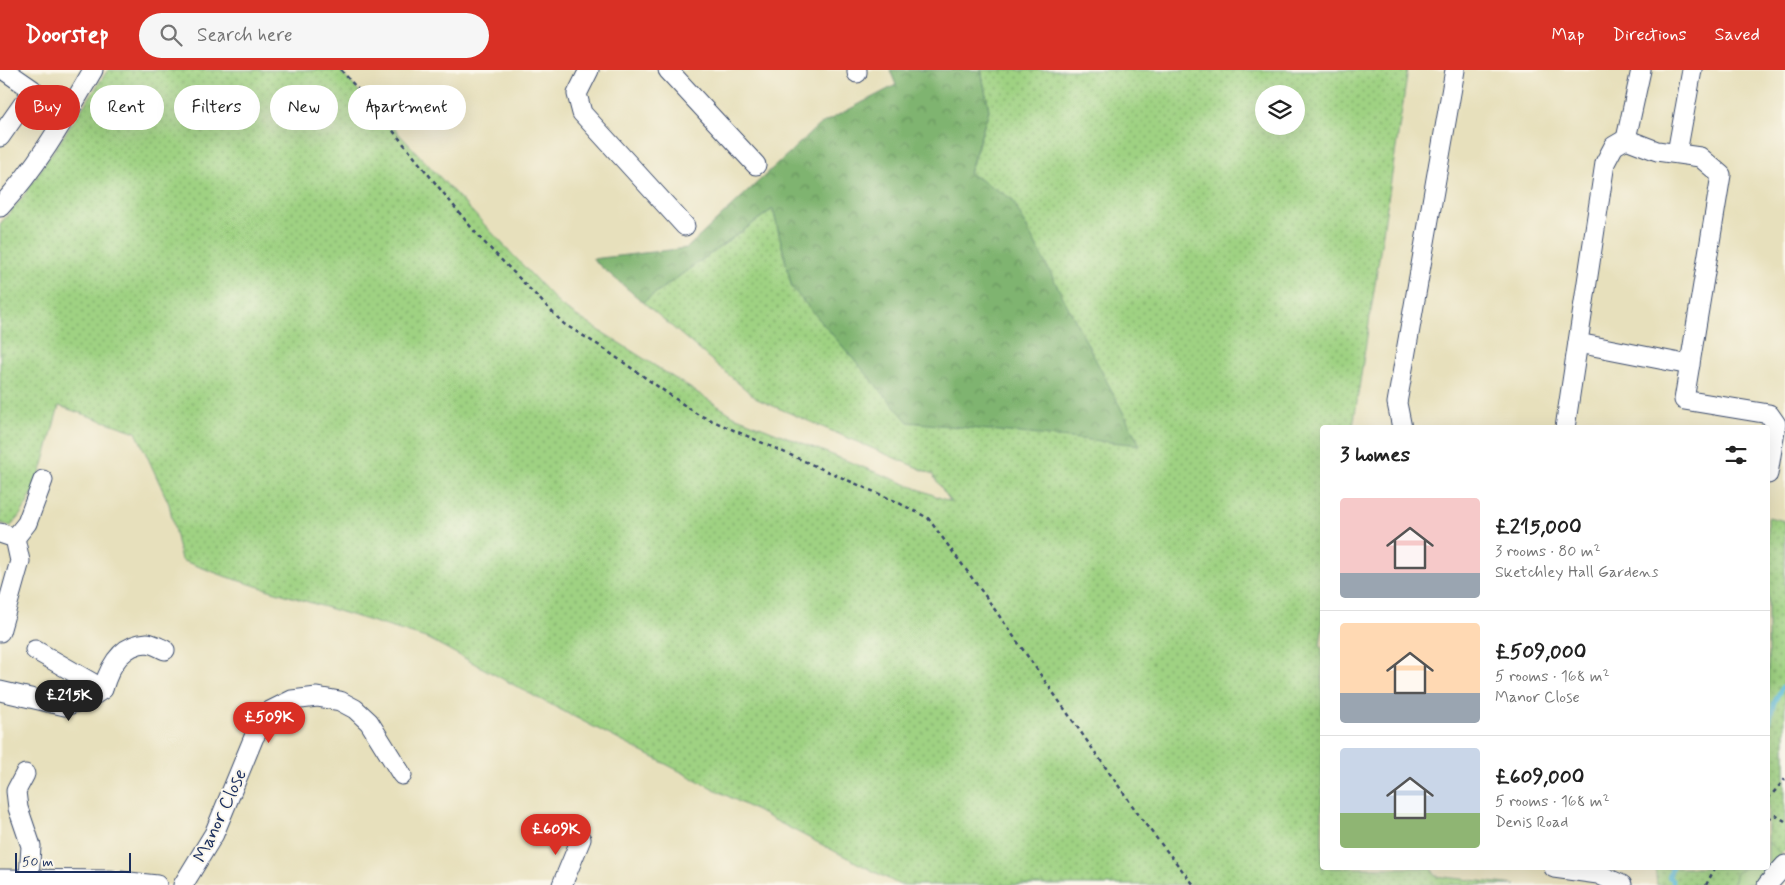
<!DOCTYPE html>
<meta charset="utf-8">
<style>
:root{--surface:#fff;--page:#f6f6f6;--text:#222;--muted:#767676;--line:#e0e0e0;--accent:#d93025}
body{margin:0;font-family:Mynerve,sans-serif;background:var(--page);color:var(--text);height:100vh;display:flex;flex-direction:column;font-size:19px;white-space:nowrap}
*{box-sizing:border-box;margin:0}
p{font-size:16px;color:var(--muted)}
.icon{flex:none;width:28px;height:28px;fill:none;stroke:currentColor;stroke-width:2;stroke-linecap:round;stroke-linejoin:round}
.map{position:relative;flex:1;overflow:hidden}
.details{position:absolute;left:1320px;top:355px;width:450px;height:445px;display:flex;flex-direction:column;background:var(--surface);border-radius:5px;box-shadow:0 5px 20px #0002}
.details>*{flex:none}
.guide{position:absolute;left:15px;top:15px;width:475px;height:45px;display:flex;gap:10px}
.fabs{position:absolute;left:1255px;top:15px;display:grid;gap:10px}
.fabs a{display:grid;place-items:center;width:50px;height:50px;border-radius:50%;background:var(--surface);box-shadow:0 5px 20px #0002;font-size:25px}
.scale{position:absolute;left:15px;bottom:12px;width:116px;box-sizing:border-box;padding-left:5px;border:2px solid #1b2f5e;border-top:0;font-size:14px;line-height:18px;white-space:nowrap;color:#1b2f5e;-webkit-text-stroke:4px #fbf7ec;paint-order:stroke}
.price{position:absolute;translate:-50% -42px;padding:0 11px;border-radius:18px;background:var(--accent);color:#fff;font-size:16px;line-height:32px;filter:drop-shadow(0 1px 2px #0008)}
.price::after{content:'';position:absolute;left:50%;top:30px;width:15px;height:11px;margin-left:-8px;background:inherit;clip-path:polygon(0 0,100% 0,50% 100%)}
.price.current{background:#222;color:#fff}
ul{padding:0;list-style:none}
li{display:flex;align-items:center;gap:15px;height:125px;padding:0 20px}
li+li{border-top:1px solid var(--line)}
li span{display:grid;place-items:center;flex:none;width:140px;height:100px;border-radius:5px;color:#555}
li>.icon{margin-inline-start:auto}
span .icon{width:60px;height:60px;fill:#fffc;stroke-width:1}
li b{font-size:21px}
h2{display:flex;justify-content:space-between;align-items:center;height:60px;padding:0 20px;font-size:21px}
.pill{padding:0 18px;border-radius:22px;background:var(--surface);box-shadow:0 5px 20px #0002;font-size:18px;line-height:45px}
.pill.current{background:var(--accent);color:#fff}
header{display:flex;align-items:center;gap:30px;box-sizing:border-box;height:70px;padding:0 25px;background:var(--accent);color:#fff}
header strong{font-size:24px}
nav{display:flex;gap:28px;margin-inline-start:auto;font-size:18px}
.search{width:350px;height:45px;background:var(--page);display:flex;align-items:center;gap:12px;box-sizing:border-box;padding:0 18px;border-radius:28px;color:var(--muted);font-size:19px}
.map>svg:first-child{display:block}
</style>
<header>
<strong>Doorstep</strong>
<div class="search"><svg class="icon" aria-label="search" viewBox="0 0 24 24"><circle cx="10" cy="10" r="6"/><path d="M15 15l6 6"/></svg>Search here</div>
<nav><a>Map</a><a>Directions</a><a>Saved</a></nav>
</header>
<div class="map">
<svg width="1785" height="815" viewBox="0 0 1785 815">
<defs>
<pattern id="grass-dots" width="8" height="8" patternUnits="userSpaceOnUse" patternTransform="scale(1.25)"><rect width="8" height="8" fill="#9fd282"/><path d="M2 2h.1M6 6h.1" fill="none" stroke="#81ab6e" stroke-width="1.8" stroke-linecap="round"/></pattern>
<pattern id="forest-crowns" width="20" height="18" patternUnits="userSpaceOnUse" patternTransform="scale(1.25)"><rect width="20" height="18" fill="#7fb470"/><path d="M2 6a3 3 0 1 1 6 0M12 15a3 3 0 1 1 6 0" fill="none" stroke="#67935f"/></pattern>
</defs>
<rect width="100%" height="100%" fill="#fbf7ec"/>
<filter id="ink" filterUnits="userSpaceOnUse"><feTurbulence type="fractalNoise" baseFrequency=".02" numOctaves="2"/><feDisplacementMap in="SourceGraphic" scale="10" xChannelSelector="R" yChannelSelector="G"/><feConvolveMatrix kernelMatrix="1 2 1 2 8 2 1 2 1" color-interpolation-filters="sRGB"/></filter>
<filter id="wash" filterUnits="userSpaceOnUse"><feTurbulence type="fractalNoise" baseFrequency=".0096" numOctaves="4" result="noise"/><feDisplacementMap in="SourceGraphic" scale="20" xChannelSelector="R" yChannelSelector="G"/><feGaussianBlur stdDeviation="1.12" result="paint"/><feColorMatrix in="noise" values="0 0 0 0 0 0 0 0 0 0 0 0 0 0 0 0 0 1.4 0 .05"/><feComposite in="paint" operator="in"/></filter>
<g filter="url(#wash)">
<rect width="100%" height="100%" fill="#e7e0bc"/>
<g fill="url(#grass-dots)" stroke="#5d8070" fill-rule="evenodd">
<path d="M108,0h231l222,236 173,110 217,86 -19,-28 -175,-75 -114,-97 130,-93 19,79 220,-89 -43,-25 20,-64 -8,-40h427l-55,357 -31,1v202l-2,15 2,4v219h109l5,8 80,9h-616l-364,-188 -107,-58 -202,-62 -46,-17 -12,-56 -33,-72 -77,-26c-12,40 -19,89 -48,120l-11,-3v-299l22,-26zM1264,24h32v32h-32z"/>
<polygon points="1768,447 1785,451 1785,781 1777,784 1768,794"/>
<polygon points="1655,798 1765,798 1749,815 1657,815"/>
</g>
<polygon fill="url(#forest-crowns)" stroke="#4d7267" points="890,0 981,0 989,40 969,103 1012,129 1140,375 908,352 792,218 773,139 643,232 592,189 687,178 819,55 896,15"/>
<path fill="#9fd282" stroke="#5d8070" d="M1768,772l13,12c-20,21 -15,31 -48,31l3,-13 9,-4h23z"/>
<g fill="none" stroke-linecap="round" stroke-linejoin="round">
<g stroke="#60c0de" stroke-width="4.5">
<polyline points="1768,656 1774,633 1782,617 1785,618"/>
<polyline points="1672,798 1669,807 1673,810 1673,815"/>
</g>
</g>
</g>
<g filter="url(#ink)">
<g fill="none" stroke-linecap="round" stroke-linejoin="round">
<g stroke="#3a4a6c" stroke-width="21">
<g id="minor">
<polyline points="589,0 577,24 582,43 685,156"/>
<polyline points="668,0 756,95"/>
<polyline points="857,0 857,3"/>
<polyline points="0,67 33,20 4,0"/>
<polyline points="1626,69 1641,0"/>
<polyline points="1677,83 1692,0"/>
<path d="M0,137c38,-41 65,-89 93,-137"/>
<polyline points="1578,273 1690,295"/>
<polyline points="1402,358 1397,333 1455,0"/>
<polyline points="1565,358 1605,93 1614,76 1626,69 1657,81 1700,87 1721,105 1684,330 1769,344 1776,354 1768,404"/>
<polyline points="0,463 15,468 20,491 0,562"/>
<polyline points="15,468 27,453 43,410"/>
<polyline points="35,580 103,619"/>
<path d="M0,621l65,15 26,-9 12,-8c6,-21 18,-45 44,-46 5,0 13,5 18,7"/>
<polyline points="25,704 16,721 18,738 31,776 29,808"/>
<polyline points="1554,798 1598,804 1622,815"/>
<polyline points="0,809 111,810 157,815"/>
<polyline points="183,815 214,764 254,667 270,641 292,630 317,627 340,631 355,639 369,652 402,705"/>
<polyline points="562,815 581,769"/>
<polyline points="1767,815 1785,795"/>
</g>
</g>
<g stroke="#3a4a6c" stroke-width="2.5" stroke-dasharray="4 4" stroke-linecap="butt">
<polyline points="341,0 377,41 479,167 564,254 600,276 697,344 895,431 928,448 986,527 1146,755 1194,815"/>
<polyline points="1768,729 1785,709"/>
<polyline points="1768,749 1775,745 1785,751"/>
<polyline points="1706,815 1715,798"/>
</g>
<use href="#minor" stroke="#fff" stroke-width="19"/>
</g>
</g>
<g text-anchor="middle" stroke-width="4" stroke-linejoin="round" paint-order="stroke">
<g font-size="19" fill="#1b2f5e" stroke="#fbf7ec">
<text transform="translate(219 745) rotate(-65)" y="7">Manor Close</text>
</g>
</g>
</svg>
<div class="fabs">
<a><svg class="icon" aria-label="layers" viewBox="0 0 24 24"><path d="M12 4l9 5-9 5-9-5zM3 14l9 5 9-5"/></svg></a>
</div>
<div class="scale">50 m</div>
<b class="price current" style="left:69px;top:652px">£215K</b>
<b class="price" style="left:269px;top:674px">£509K</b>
<b class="price" style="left:556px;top:786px">£609K</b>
<div class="guide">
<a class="pill current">Buy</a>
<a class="pill">Rent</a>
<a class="pill">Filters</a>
<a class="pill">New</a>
<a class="pill">Apartment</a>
</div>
<section class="details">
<h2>3 homes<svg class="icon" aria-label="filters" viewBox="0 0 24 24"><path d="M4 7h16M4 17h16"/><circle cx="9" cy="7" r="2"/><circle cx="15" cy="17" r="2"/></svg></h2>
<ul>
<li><span style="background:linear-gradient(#f6c9c9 75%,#9aa5b1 0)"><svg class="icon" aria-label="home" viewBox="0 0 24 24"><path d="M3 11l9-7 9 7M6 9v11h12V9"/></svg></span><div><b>£215,000</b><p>3 rooms · 80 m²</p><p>Sketchley Hall Gardens</p></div></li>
<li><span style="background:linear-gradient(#ffd9b3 70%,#9aa5b1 0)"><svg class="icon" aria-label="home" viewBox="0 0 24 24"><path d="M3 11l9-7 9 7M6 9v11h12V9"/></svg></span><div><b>£509,000</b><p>5 rooms · 168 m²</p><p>Manor Close</p></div></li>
<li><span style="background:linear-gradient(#c9d6e8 65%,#8fb573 0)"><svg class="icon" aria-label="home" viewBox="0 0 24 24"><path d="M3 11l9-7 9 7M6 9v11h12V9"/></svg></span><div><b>£609,000</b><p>5 rooms · 168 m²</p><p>Denis Road</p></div></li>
</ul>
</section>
</div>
